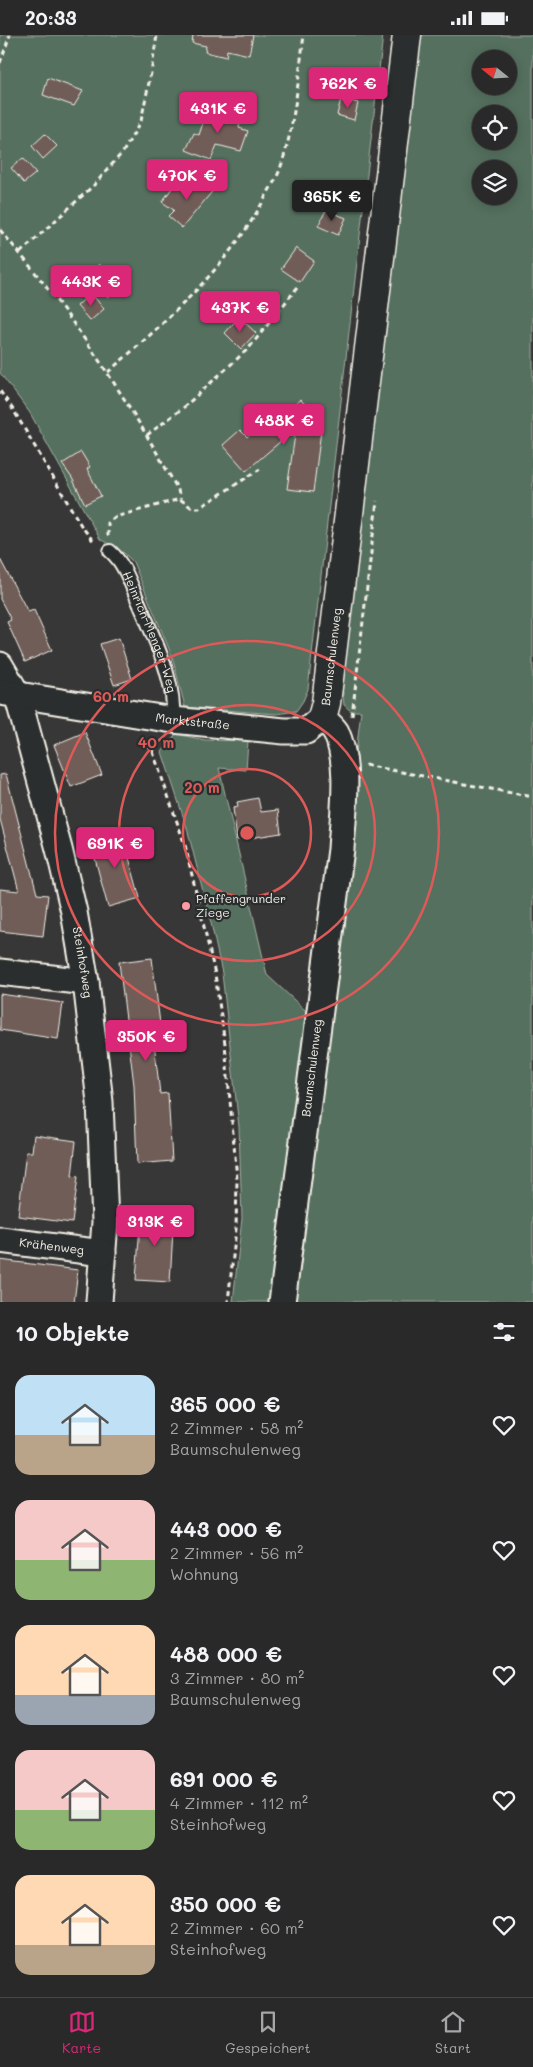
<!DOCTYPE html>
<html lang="de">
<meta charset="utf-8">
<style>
:root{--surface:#2a2929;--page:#363535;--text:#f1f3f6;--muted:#a5a6a8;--line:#464546;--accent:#db2777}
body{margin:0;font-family:Mali,sans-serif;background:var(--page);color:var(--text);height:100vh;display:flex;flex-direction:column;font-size:19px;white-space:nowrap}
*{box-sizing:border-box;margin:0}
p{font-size:16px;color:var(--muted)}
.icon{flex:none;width:28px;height:28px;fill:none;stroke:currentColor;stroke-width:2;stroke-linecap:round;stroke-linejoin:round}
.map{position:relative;height:1267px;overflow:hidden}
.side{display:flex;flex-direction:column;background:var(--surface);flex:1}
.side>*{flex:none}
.needle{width:32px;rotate:288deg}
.tools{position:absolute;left:472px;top:15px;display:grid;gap:10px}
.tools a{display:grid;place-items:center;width:45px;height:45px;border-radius:50%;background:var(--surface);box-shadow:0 2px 12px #0003,0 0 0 1px var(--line);font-size:25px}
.price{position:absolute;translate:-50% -42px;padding:0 11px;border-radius:5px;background:var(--accent);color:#fff;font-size:16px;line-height:32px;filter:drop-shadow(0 1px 2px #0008)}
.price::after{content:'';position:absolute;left:50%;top:30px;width:15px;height:11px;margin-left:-8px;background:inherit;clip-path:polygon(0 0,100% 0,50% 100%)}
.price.current{background:#222;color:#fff}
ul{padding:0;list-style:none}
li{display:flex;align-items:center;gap:15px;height:125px;padding:0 15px}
li span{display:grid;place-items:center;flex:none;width:140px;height:100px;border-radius:15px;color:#555}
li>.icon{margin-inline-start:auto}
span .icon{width:60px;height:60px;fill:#fffc;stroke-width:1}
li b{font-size:21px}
h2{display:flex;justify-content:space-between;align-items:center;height:60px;padding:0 15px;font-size:21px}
.status{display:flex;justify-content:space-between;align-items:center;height:35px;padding:0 25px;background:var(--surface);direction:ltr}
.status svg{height:14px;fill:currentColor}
.menu{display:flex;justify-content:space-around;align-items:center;height:70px;border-top:1px solid var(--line);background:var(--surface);font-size:14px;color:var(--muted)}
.menu a{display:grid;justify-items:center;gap:2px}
.menu .current{color:var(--accent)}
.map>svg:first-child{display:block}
</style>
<div class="status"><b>20:33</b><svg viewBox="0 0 49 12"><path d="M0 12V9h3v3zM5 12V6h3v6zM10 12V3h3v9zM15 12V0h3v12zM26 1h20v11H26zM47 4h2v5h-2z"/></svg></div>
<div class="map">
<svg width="533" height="1267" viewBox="0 0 533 1267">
<rect width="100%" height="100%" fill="#383737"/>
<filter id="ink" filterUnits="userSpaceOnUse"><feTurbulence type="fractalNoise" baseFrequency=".02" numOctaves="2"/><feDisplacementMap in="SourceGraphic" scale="10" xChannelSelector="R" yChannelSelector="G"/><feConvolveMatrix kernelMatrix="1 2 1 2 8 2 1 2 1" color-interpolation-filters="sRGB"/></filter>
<g filter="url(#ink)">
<g fill="#55705f" stroke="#a4b0a4" fill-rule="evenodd">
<polygon points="0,0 383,0 308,654 303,666 296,676 277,679 185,672 172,621 133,527 124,518 100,504 30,378 0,338"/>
<path d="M416,0h117v1267h-243l71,-591h-10l-7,-6 -3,-30zM481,24h28v27h-28zM481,79h28v27h-28zM481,134h28v27h-28z"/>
<polygon points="176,699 205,705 248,706 246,735 219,733 267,940 306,976 269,1267 233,1267 242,1183 239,1092 222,938 211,888 187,793 162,717"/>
</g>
<g fill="#6f5d59" stroke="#f4f1e8">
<polygon points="193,0 253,0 249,20 227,15 226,22 205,17 206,11 192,8"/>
<polygon points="48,43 83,56 74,71 43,60"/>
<polygon points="341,64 358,68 354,85 337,80"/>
<polygon points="208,73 240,83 239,93 248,96 241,116 217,110 211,125 186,115 194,98 199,100"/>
<polygon points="45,99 57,111 43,124 32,111"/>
<polygon points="23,123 36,138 24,148 11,133"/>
<polygon points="198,142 215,153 182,193 168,181 174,175 162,167 175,149 187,158"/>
<polygon points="326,175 346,183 338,200 318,191"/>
<polygon points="296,213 314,226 300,247 281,234"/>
<polygon points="99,229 120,249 108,262 89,241"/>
<polygon points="91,258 104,274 90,286 77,271"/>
<polygon points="239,282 256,298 241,314 225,298"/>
<polygon points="300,364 322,388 313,457 287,454 296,393 246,436 223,410 240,395 247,402 258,393 273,396"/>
<polygon points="81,417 90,432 87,434 101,461 85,469 72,443 62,429"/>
<polygon points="0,524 28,577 34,575 52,615 25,627 7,587 11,585 0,564"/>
<polygon points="119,603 132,644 114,650 100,609"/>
<polygon points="85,697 102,740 71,752 54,710"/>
<polygon points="6,739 37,859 48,860 43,901 0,896 0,854 19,856 0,784 0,740"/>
<polygon points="258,763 261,777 278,775 281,798 237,805 233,773 238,772 237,767"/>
<polygon points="122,797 140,863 108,872 90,805"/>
<polygon points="152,923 160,989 152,990 160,1059 168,1058 172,1126 137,1129 134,1050 119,927"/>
<polygon points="0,959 63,968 58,1004 0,995"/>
<polygon points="34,1100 76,1106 72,1141 78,1142 72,1188 18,1181 26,1117 32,1117"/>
<polygon points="141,1176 174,1178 170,1247 136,1245"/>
<polygon points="0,1225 78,1235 74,1267 0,1267"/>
</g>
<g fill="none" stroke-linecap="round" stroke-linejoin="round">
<g stroke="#f4f1e8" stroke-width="16">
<g id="lane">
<path id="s1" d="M110,516c16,14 21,35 30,54 15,36 36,76 33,115"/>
</g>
</g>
<g stroke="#f4f1e8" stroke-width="29">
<g id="street">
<path id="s2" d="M0,630l17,29 42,155 15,63 12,70 14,120 5,120 -6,80"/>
<path id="s3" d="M0,657l173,28 111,11h22l16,-13c5,4 11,9 14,14 15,33 7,81 5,117l-59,453"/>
<polyline points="0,937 86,947"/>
<path id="s4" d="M0,1205l103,13"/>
</g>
</g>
<g stroke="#f4f1e8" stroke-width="31">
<g id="secondary">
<path id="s5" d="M322,683l4,-15 81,-668"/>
</g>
</g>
<g stroke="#f4f1e8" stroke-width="3" stroke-dasharray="5 4" stroke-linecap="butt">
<polyline points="0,28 10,0"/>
<path d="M0,195c69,80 127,168 178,260l2,9"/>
<polyline points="20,218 94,150 123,117 141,86 151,38 157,0"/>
<path d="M108,337c59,-51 121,-106 158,-176 5,-9 11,-18 14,-27 15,-43 18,-89 24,-134"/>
<polyline points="0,356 14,376 82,492 95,508"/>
<polyline points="147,400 183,373 249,313 297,253"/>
<polyline points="108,501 108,488 115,482 180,464 192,473 199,473 260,434"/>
<polyline points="352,681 377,466"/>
<polyline points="141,703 153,717 185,810 215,939 225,1009 237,1144 236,1194 228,1267"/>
<polyline points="153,717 157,705"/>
<polyline points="365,730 533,762"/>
</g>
<use href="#lane" stroke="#2a2d2e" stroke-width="12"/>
<use href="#street" stroke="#2a2d2e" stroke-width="25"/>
<use href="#secondary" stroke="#2a2d2e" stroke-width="28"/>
</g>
</g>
<g fill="none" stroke="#de5a58" stroke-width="2.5">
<circle cx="247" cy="798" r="64"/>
<circle cx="247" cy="798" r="128"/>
<circle cx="247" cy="798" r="192"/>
</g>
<circle fill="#ff9aa2" stroke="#2a2d2e" stroke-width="2" cx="186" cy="871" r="5"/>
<g text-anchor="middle" stroke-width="4.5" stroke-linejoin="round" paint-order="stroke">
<g font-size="12" fill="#f4f1e8" stroke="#2a2d2e">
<text dy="4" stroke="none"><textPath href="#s1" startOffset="91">Heinrich-Menger-Weg</textPath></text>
<text dy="4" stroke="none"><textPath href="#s5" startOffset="62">Baumschulenweg</textPath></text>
<text dy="4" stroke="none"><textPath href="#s3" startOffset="195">Marktstraße</textPath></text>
<text dy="4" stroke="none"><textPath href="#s2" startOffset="310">Steinhofweg</textPath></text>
<text transform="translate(312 1033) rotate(-83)" y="4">Baumschulenweg</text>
<text dy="4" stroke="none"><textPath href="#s4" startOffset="52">Krähenweg</textPath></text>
</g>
<g font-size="12" fill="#f4f1e8" stroke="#2a2d2e" text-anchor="start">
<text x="196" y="868">Pfaffengrunder<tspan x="196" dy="14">Ziege</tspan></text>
</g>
</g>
<circle cx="247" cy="798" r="8" fill="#de5a58" stroke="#2a2d2e" stroke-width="2.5"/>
<g font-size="15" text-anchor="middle" font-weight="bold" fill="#de5a58" stroke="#2a2d2e" stroke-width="4.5" stroke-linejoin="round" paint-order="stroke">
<text x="111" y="667">60 m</text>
<text x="156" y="713">40 m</text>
<text x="202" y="758">20 m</text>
</g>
</svg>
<div class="tools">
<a><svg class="needle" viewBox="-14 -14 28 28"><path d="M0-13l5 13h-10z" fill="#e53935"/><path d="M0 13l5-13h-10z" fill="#a5a6a8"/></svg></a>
<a><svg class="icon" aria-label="locate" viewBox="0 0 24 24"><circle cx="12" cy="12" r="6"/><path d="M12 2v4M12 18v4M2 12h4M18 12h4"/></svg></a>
<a><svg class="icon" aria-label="layers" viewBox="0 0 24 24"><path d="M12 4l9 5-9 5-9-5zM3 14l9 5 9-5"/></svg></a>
</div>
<b class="price" style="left:348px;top:74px">762K €</b>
<b class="price" style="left:218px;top:99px">431K €</b>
<b class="price" style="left:187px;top:166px">470K €</b>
<b class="price current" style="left:332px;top:187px">365K €</b>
<b class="price" style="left:91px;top:272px">443K €</b>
<b class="price" style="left:240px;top:298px">437K €</b>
<b class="price" style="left:284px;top:411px">488K €</b>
<b class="price" style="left:115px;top:834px">691K €</b>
<b class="price" style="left:146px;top:1027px">350K €</b>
<b class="price" style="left:155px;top:1212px">313K €</b>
</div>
<section class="side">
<h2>10 Objekte<svg class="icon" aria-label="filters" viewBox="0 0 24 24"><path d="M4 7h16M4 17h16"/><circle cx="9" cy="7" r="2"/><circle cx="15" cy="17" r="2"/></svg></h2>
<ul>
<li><span style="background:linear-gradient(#bfe0f5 60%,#b9a48a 0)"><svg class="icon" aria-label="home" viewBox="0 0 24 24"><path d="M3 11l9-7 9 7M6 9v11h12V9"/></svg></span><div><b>365 000 €</b><p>2 Zimmer · 58 m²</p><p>Baumschulenweg</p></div><svg class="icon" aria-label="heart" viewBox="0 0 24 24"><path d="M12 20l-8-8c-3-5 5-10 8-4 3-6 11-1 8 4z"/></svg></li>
<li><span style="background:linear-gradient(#f6c9c9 60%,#8fb573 0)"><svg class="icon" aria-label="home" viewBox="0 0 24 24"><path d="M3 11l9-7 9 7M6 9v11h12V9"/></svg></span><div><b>443 000 €</b><p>2 Zimmer · 56 m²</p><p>Wohnung</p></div><svg class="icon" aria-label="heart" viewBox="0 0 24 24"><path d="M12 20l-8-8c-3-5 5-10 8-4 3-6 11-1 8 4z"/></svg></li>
<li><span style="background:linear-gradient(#ffd9b3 70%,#9aa5b1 0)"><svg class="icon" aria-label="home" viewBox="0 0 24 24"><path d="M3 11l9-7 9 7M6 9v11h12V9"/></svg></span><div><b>488 000 €</b><p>3 Zimmer · 80 m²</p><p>Baumschulenweg</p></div><svg class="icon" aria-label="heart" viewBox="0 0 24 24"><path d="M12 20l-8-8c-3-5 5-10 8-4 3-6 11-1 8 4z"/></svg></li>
<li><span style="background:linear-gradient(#f6c9c9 60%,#8fb573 0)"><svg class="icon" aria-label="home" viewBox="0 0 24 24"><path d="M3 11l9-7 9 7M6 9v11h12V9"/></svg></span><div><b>691 000 €</b><p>4 Zimmer · 112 m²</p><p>Steinhofweg</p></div><svg class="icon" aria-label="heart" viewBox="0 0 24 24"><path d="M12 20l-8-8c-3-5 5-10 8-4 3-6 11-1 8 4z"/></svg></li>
<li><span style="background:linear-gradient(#ffd9b3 70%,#b9a48a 0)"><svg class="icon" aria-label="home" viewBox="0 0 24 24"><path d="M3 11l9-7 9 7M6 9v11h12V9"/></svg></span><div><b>350 000 €</b><p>2 Zimmer · 60 m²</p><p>Steinhofweg</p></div><svg class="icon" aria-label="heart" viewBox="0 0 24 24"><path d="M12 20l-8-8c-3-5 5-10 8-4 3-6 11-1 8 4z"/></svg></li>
</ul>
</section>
<nav class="menu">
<a class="current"><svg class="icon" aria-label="map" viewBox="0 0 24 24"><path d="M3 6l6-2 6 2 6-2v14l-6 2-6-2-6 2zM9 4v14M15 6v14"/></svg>Karte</a>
<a><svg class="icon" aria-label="saved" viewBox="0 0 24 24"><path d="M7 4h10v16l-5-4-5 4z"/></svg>Gespeichert</a>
<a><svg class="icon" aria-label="home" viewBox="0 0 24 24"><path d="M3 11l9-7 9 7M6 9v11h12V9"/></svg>Start</a>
</nav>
